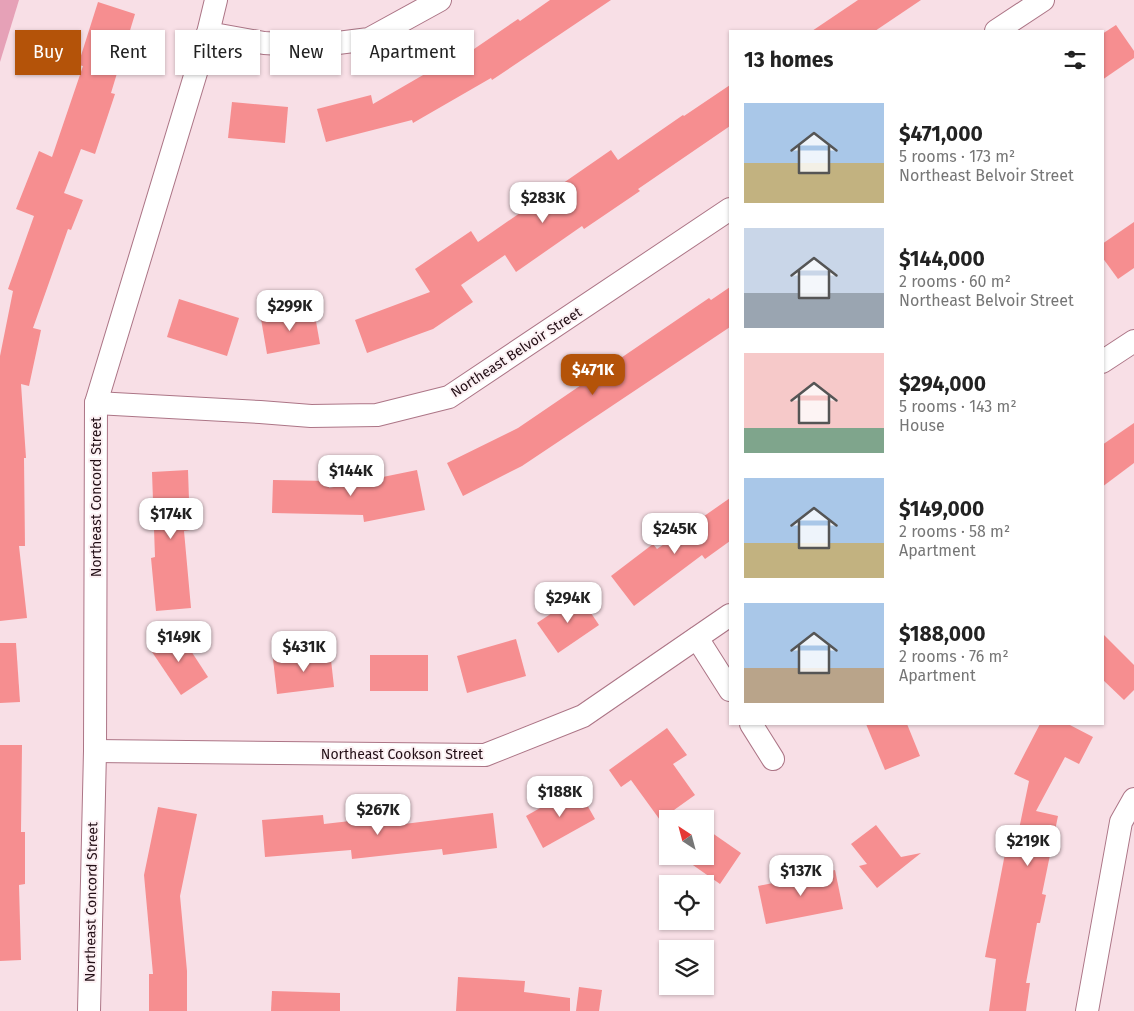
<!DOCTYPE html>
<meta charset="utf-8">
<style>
:root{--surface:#fff;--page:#f2f2f2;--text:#222;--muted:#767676;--accent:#b45309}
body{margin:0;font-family:"Fira Sans",sans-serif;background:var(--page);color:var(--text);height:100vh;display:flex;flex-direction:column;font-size:19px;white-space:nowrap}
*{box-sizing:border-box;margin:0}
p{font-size:16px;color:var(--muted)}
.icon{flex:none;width:28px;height:28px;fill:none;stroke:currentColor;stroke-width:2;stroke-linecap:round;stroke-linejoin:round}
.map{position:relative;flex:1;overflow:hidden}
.panel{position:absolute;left:729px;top:30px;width:375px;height:695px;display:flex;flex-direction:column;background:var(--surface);border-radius:0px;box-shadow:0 1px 4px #0004}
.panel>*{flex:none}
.hud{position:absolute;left:15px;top:30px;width:475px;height:45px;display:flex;gap:10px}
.needle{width:32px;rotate:324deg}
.tools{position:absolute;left:659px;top:810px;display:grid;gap:10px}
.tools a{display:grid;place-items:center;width:55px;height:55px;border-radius:0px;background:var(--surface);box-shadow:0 1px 4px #0004;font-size:25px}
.price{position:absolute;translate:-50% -42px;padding:0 11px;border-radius:10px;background:#fff;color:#222;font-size:16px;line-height:32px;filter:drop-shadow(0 1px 2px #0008)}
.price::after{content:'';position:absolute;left:50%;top:30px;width:15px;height:11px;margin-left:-8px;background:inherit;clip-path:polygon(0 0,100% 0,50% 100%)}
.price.active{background:var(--accent);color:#fff}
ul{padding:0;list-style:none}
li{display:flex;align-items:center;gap:15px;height:125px;padding:0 15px}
li span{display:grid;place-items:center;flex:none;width:140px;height:100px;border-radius:0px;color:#555}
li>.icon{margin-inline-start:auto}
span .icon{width:60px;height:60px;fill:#fffc;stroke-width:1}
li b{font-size:21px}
h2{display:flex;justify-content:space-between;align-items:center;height:60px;padding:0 15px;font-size:21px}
.pill{padding:0 18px;border-radius:0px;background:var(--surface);box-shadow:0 1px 4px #0004;font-size:18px;line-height:45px}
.pill.active{background:var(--accent);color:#fff}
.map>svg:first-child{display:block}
</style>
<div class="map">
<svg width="1134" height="1011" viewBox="0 0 1134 1011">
<rect width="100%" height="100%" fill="#f8dfe6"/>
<polygon fill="#e6a1b7" points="0,0 19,0 0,62"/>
<g fill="#f68e90">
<polygon points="550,0 611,0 492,80 491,78 413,123 412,120 326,142 317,109 371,95 373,104 449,60 452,64 518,19 520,21"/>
<polygon points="858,0 921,0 875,31 812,31"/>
<polygon points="98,2 135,14 111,93 115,94 95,154 81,149 64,193 83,200 71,230 68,229 33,328 41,330 29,386 21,384 26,458 24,458 25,546 19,546 27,618 0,621 0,356 13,291 8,289 34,216 16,209 39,151 52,157 83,66 78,65"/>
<polygon points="1116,25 1134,51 1134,58 1102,80 1102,34"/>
<polygon points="730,85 730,126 638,189 640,191 584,229 582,226 516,272 505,255 461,285 473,302 433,329 367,353 355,320 430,292 415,269 471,231 478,242 611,150 618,160 683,115 684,116"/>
<polygon points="232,102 288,107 285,143 228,138"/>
<polygon points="1134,222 1134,268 1118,279 1102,257 1102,244"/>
<polygon points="730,287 730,327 522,466 463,496 447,463 518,428 709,298 711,300"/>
<polygon points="179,299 239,318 227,356 167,337"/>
<polygon points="314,310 320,344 267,354 261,319"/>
<polygon points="1134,423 1134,463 1102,487 1102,445"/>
<polygon points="188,470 190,530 184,531 191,608 156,611 151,558 155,557 152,472"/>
<polygon points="417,470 425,510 364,522 363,515 272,513 273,480 330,481 329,488"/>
<polygon points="730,498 730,541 705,559 702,555 634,606 611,576 653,544 657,549"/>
<polygon points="579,595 599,625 558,653 537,623"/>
<polygon points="178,631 208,677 181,695 150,649"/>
<polygon points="1102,633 1134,665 1134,690 1124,700 1102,679"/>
<polygon points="516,639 526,676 467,693 457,656"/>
<polygon points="0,643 16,643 20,702 0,703"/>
<polygon points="330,651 334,687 277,694 273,659"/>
<rect x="370" y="655" width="58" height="36"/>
<polygon points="866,724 907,724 920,756 885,770"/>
<polygon points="1040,724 1068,724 1093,737 1079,764 1065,757 1036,811 1058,816 1042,894 1046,895 1040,923 1037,923 1026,983 1030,983 1026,1011 989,1011 996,959 985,957 1009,833 1018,834 1029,781 1014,774"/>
<polygon points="667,728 687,755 673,764 695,795 660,820 631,780 621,787 609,770"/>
<polygon points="0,745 22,745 21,832 25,832 25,884 19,885 21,960 0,961"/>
<polygon points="577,787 595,819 543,848 526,816"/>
<polygon points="158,807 197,814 180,896 187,971 187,1011 149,1011 149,974 153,974 144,875"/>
<polygon points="493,813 497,848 443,855 442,849 352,859 351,850 265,857 262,820 323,815 324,824 403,815 404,824"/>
<polygon points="876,825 901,857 921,853 877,888 859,866 867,864 851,844"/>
<polygon points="705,828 741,853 720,884 680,856 705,856"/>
<polygon points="835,870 843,909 766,924 758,886"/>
<polygon points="458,977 525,981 524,992 570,998 570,1011 456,1011"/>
<polygon points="579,987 602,990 599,1011 576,1011"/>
<polygon points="272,991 340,993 340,1011 271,1011"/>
</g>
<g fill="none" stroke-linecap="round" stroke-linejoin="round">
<g stroke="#ac7586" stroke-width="24">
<g id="minor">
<polyline points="996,31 1043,0"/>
<polyline points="208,33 264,43 314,46 369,39 440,0"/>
<polyline points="1102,362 1134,341"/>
<polyline points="96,403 260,412 311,416 377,415 449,397 730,209"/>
<polyline points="697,638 730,690"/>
<polyline points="751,724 773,759"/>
<polyline points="95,751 485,755 583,716 730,615"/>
<polyline points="89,1011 95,751 96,403 208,33 216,0"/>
<polyline points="1087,1011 1121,822 1134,799"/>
</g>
</g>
<use href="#minor" stroke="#fff" stroke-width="22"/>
</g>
<g text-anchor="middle" stroke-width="4" stroke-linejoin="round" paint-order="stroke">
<g font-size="14" fill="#220e15" stroke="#fcf0f3">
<text transform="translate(516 352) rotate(-33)" y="5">Northeast Belvoir Street</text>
<text transform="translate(96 497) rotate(-90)" y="5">Northeast Concord Street</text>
<text x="402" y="759">Northeast Cookson Street</text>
<text transform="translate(91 902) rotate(-89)" y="5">Northeast Concord Street</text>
</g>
</g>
</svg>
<div class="tools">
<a><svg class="needle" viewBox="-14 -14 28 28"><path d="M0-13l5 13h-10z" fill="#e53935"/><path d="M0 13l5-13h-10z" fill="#767676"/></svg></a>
<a><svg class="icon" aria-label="locate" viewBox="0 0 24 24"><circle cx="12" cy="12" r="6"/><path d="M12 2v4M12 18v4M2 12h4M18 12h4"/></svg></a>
<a><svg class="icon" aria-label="layers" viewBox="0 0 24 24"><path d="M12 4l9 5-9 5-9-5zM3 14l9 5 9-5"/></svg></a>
</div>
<b class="price" style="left:543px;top:224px">$283K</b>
<b class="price" style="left:290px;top:332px">$299K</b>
<b class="price active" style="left:593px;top:396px">$471K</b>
<b class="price" style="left:351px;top:497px">$144K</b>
<b class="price" style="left:171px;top:540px">$174K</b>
<b class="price" style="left:675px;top:555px">$245K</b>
<b class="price" style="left:568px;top:624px">$294K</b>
<b class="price" style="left:179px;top:663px">$149K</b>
<b class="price" style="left:304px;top:673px">$431K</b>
<b class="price" style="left:560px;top:818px">$188K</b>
<b class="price" style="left:378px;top:836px">$267K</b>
<b class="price" style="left:1028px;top:867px">$219K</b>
<b class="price" style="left:801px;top:897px">$137K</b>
<div class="hud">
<a class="pill active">Buy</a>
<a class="pill">Rent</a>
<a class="pill">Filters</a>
<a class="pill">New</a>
<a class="pill">Apartment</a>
</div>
<section class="panel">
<h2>13 homes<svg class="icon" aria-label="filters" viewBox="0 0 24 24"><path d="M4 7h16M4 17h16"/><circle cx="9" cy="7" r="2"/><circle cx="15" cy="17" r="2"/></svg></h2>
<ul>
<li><span style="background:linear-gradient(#a9c7e8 60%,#c2b280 0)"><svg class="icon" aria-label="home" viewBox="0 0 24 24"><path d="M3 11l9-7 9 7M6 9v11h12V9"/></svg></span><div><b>$471,000</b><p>5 rooms · 173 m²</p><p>Northeast Belvoir Street</p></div></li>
<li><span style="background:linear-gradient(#c9d6e8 65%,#9aa5b1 0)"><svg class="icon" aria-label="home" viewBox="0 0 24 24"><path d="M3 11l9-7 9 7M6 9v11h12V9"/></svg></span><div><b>$144,000</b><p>2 rooms · 60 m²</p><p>Northeast Belvoir Street</p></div></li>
<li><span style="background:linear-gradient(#f6c9c9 75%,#7fa58c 0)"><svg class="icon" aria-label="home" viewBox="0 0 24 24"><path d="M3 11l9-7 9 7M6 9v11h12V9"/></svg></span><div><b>$294,000</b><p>5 rooms · 143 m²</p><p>House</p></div></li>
<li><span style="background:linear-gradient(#a9c7e8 65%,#c2b280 0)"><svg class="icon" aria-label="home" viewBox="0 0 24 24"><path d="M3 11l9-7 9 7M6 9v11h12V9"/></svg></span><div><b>$149,000</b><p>2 rooms · 58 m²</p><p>Apartment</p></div></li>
<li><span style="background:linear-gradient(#a9c7e8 65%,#b9a48a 0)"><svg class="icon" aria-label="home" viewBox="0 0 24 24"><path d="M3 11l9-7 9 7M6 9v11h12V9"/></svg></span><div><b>$188,000</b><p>2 rooms · 76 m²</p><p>Apartment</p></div></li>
</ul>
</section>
</div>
